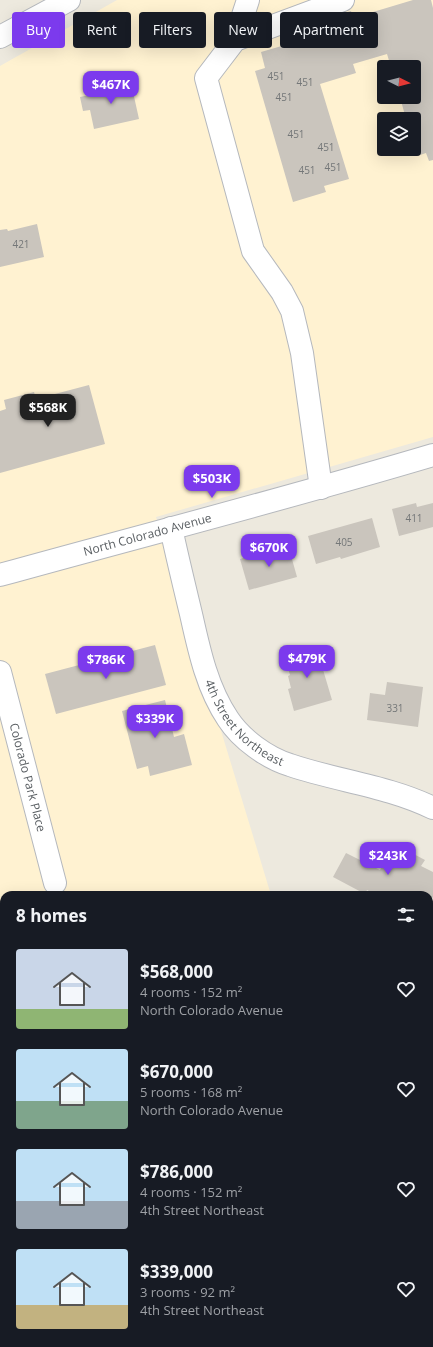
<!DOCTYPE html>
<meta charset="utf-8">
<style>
:root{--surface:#171b24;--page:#20242c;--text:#f1f3f6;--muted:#9ea1a6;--accent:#7c3aed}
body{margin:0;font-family:"Open Sans",sans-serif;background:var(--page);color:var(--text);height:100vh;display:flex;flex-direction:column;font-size:15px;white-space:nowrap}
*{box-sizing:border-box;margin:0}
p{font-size:13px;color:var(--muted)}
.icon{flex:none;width:22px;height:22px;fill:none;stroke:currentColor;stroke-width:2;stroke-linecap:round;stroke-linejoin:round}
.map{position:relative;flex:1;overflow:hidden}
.sheet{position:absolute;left:0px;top:891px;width:433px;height:456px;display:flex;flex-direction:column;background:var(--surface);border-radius:12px 12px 0 0;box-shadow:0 4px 16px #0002}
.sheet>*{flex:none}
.top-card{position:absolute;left:12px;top:12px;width:409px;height:36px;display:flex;gap:8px}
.needle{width:26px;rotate:96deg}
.buttons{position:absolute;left:377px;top:60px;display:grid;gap:8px}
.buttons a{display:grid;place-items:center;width:44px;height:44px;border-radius:4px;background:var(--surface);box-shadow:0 4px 16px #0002;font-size:20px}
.price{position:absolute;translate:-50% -34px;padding:0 9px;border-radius:8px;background:var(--accent);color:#fff;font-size:13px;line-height:26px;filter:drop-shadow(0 1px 2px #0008)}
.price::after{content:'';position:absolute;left:50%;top:24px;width:12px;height:9px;margin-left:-6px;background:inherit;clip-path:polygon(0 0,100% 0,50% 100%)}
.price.active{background:#222;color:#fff}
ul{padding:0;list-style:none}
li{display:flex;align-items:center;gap:12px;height:100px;padding:0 16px}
li span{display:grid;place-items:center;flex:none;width:112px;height:80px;border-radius:4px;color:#555}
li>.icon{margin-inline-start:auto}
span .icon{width:48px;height:48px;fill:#fffc;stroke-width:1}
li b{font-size:17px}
h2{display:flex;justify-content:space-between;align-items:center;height:48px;padding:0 16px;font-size:17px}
.tag{padding:0 14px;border-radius:4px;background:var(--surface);box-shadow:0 4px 16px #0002;font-size:14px;line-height:36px}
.tag.active{background:var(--accent);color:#fff}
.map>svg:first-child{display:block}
</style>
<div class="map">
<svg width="433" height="1347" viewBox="0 0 433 1347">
<rect width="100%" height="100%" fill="#ede9de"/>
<path fill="#fff2d1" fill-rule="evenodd" d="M117,0h316v437l-277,80 115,378h-267v192l-4,-1v-1020zM384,67h30v30h-30zM384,119h30v30h-30z"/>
<polygon fill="#e0dcd6" points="0,1292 4,1293 4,1343 417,1343 417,1347 0,1347"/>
<g fill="#cac5bd">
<polygon points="413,0 431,0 433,8 433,160 429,161 426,153 417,156 414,145 414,119 406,119 400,97 414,97 414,67 391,67 387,54 353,64 356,73 320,84 349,179 324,186 326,192 293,202 255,71 265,68 261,52 316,36 314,30 332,24 330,17 351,11 353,18"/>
<polygon points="119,81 120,85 131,83 139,119 94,129 90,110 83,111 80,97 94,94 93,90 98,89 97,86"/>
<polygon points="37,224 44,257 0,267 0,230 7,229 8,231"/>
<polygon points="89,385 105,444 0,473 0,411 6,409 4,400 34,392 36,399"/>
<polygon points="416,503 417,507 433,503 433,527 399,536 392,509"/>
<polygon points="372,518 380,547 341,559 340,557 316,564 308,536"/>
<polygon points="288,545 297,577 249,590 240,559"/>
<polygon points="155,645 166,685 56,714 45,674"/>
<polygon points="316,646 332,700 294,711 288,689 291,688 288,676 290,675 284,655"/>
<polygon points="387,682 423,687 418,727 367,720 370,693 385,695"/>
<polygon points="165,700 174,737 184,734 192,765 150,776 148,766 137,769 122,711"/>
<polygon points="391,849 406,856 408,851 425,860 421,866 433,872 433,897 429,904 429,895 377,895 367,890 365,894 333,877 346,853 380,870"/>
<rect x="21" y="1343" width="43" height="4"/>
<rect x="204" y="1343" width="124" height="4"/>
</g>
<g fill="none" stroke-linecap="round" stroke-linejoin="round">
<g stroke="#b5b8bd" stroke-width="24">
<g id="minor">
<polyline points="0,37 69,0"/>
<polyline points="235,40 248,0"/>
<polyline points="321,488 302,353 292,311 282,292 253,251 206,78 235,40 343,0"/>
<path id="s1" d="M171,528c6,28 13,57 20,86 8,36 16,74 37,105 13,20 39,39 62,46 47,16 98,21 143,43"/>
<path id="s2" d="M0,575c144,-40 289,-77 433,-120"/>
<path id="s3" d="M0,672l55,211"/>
<polyline points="429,1026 433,1027"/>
</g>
</g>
<g stroke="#febf46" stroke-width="24">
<g id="major">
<polyline points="0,1108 4,1109"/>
<polyline points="429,1156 433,1156"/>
</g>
</g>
<use href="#minor" stroke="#fff" stroke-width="22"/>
<use href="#major" stroke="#ffeaa1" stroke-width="22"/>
</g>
<g text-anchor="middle" stroke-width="3" stroke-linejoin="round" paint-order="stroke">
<g font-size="10" fill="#747778">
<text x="276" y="80">451</text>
<text x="305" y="86">451</text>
<text x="284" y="101">451</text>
<text x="296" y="138">451</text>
<text x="326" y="151">451</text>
<text x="333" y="171">451</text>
<text x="307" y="174">451</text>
<text x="21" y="248">421</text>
<text x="414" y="522">411</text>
<text x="344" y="546">405</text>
<text x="395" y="712">331</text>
</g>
<g font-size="12" fill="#585d61" stroke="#fff">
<text dy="4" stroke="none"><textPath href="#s2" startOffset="153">North Colorado Avenue</textPath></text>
<text dy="4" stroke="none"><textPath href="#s1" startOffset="214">4th Street Northeast</textPath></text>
<text dy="4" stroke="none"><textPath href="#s3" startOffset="109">Colorado Park Place</textPath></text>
</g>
</g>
</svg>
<div class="buttons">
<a><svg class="needle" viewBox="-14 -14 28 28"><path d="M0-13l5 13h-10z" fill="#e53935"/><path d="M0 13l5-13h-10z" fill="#9ea1a6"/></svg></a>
<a><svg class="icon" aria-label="layers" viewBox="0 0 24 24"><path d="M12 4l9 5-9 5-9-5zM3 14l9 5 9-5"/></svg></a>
</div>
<b class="price" style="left:111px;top:105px">$467K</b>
<b class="price active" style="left:48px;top:428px">$568K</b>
<b class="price" style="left:212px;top:499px">$503K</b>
<b class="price" style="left:269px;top:568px">$670K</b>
<b class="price" style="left:307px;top:679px">$479K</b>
<b class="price" style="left:106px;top:680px">$786K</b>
<b class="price" style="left:155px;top:739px">$339K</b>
<b class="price" style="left:388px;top:876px">$243K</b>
<div class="top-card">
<a class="tag active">Buy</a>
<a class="tag">Rent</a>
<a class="tag">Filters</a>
<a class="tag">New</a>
<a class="tag">Apartment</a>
</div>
<section class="sheet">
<h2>8 homes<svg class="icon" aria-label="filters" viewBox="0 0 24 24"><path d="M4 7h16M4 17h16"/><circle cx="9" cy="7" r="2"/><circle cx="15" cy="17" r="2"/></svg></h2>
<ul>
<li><span style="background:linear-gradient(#c9d6e8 75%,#8fb573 0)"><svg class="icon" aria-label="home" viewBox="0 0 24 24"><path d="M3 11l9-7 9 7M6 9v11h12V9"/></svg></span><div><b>$568,000</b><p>4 rooms · 152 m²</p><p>North Colorado Avenue</p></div><svg class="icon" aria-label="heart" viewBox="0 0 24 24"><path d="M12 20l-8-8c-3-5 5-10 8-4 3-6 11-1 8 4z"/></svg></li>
<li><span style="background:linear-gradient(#bfe0f5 65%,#7fa58c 0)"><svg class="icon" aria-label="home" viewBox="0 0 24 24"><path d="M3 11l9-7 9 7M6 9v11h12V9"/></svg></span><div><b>$670,000</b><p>5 rooms · 168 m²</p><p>North Colorado Avenue</p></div><svg class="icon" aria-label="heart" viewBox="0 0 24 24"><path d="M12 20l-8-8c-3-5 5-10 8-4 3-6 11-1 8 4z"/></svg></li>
<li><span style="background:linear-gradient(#bfe0f5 65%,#9aa5b1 0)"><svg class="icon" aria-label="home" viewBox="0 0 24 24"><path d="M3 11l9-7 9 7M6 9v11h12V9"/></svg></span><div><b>$786,000</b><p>4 rooms · 152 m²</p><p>4th Street Northeast</p></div><svg class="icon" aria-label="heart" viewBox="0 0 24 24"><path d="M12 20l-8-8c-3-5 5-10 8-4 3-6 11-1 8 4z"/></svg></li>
<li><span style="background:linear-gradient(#bfe0f5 70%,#c2b280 0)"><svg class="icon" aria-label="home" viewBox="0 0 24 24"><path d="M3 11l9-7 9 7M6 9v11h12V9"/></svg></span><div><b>$339,000</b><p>3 rooms · 92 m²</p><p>4th Street Northeast</p></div><svg class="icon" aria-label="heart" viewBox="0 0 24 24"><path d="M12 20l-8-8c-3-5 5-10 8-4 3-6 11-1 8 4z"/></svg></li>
</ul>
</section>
</div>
